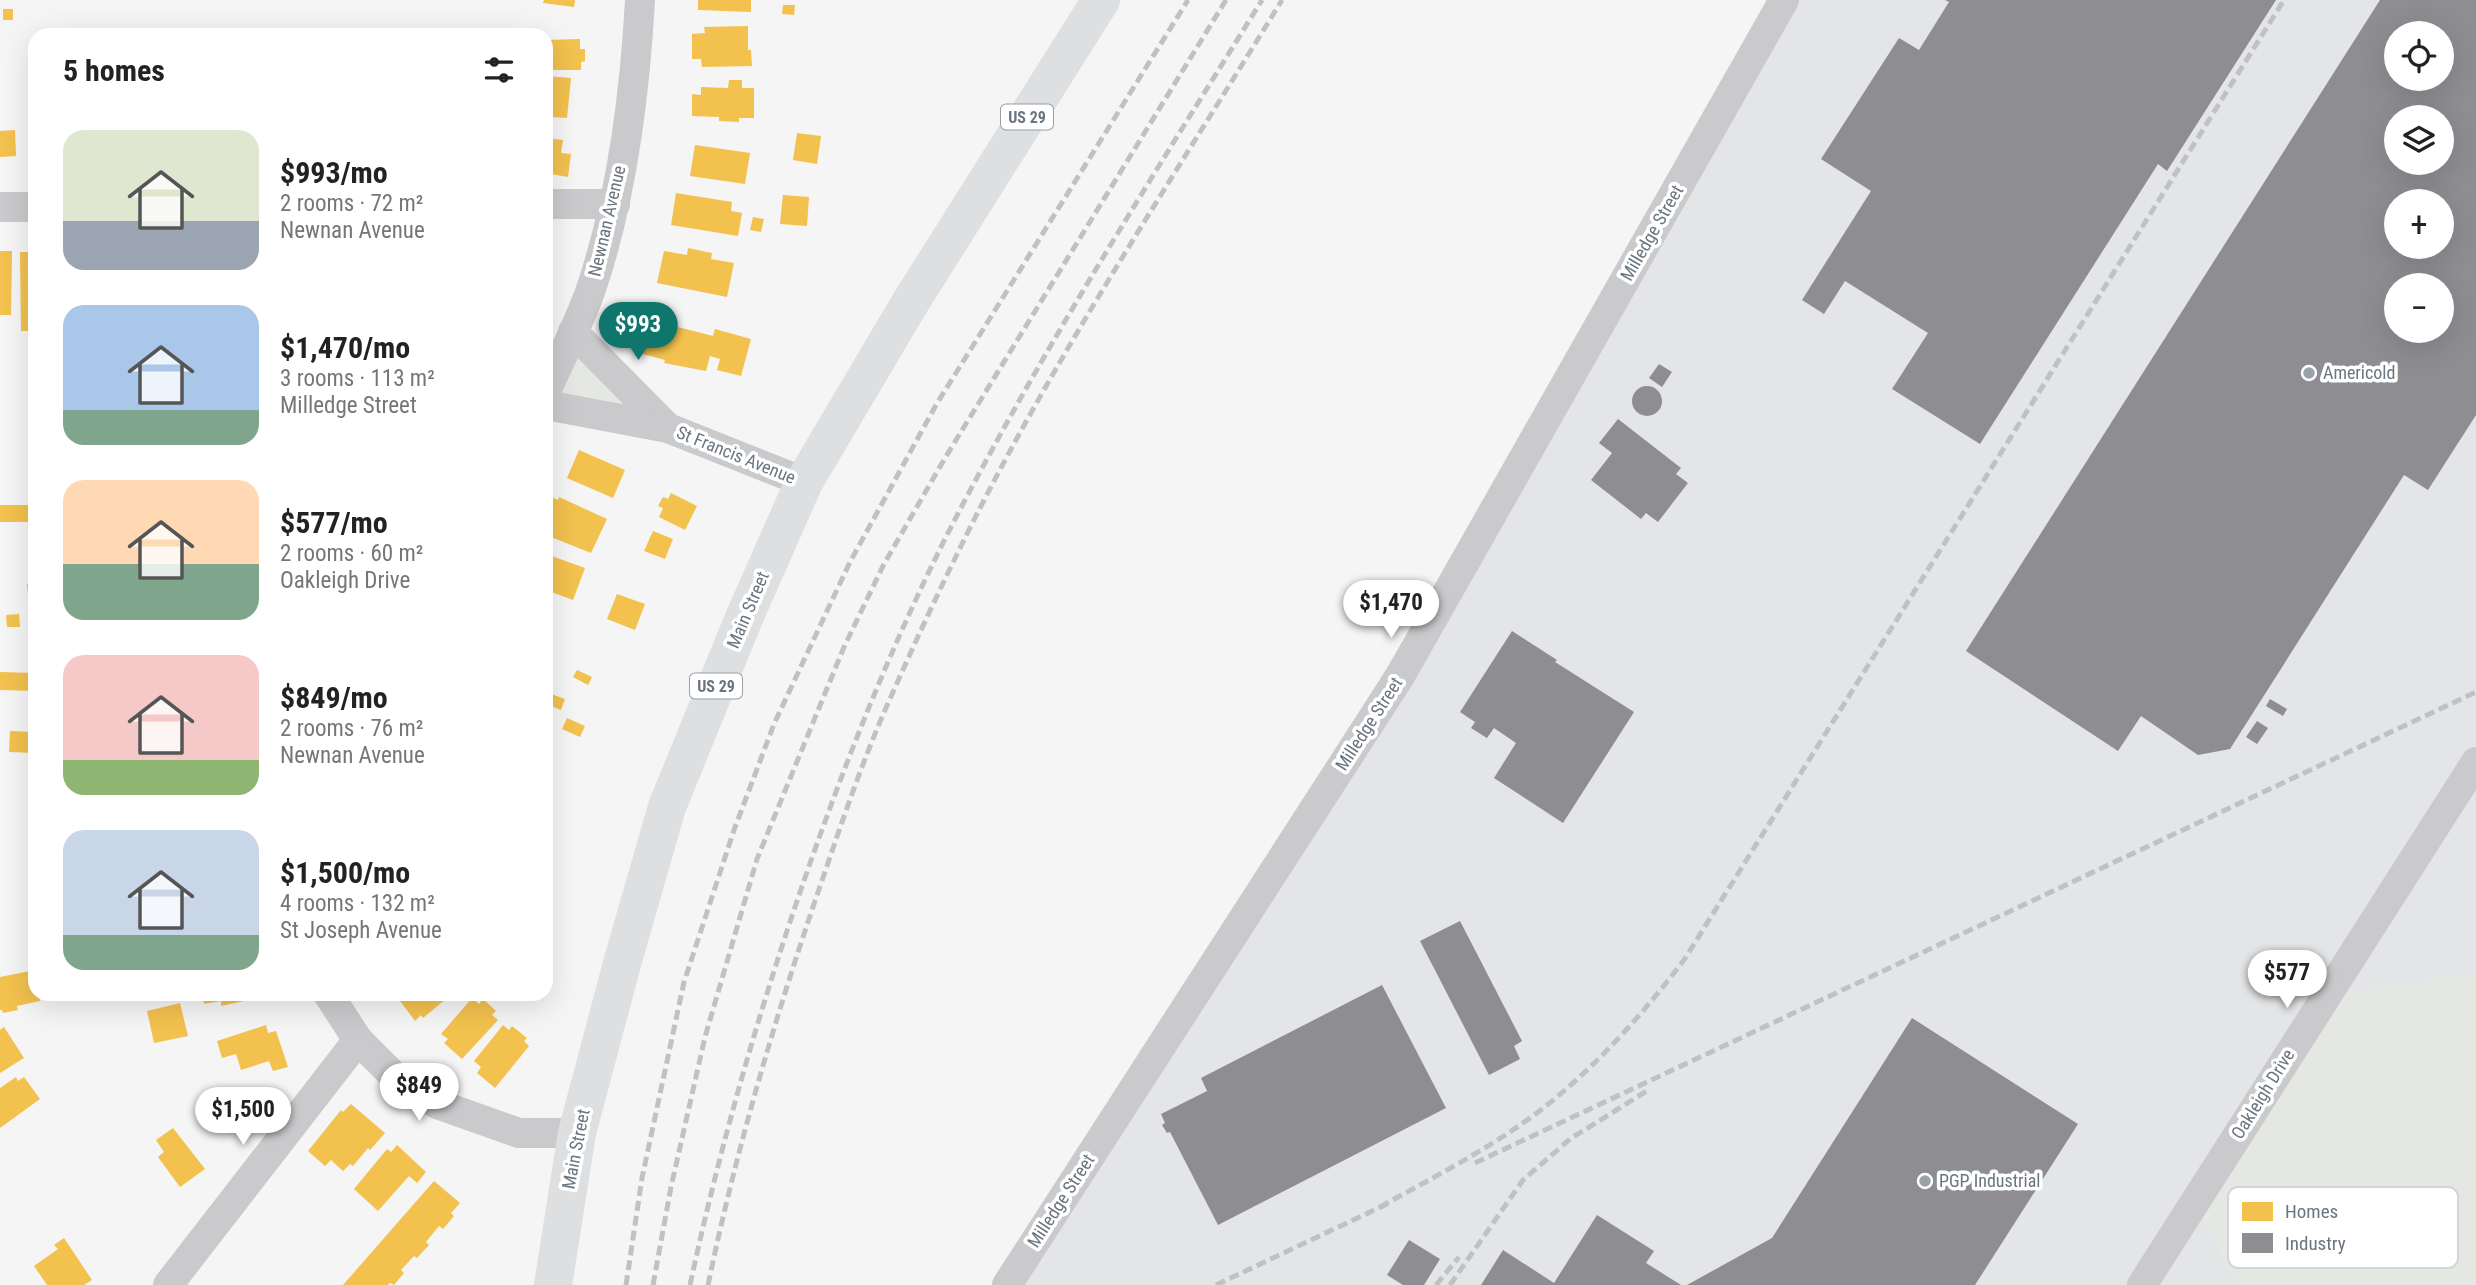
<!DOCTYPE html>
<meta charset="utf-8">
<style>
:root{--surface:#fff;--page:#f2f2f2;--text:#222;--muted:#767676;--accent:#0f766e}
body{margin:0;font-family:"Roboto Condensed",sans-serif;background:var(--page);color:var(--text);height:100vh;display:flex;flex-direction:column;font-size:26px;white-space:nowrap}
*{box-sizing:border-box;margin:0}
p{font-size:23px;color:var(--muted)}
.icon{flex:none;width:38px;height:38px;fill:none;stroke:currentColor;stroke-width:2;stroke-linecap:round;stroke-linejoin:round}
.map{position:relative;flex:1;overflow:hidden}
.details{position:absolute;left:28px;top:28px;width:525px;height:973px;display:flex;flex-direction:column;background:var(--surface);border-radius:21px;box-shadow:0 7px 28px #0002}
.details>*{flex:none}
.controls{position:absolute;left:2384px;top:21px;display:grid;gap:14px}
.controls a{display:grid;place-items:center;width:70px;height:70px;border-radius:50%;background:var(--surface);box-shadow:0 7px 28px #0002;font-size:35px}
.price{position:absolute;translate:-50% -60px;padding:0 16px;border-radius:24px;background:#fff;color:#222;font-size:23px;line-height:46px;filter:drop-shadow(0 2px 4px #0008)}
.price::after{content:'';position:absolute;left:50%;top:42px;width:21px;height:16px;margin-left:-10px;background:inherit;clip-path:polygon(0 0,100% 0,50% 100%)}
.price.on{background:var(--accent);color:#fff}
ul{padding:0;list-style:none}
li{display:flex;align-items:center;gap:21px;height:175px;padding:0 35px}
li span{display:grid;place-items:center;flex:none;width:196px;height:140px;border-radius:21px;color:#555}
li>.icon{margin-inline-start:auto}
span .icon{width:84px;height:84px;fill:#fffc;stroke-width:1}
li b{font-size:30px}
h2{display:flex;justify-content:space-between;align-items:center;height:84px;padding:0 35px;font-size:30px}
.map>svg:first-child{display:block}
</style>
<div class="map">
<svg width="2476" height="1285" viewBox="0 0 2476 1285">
<rect width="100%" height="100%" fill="#f5f5f5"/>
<path fill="#e4e5e6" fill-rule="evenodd" d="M1780,0h696v974l-162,24 -115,212 40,75h-1221l145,-246 337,-559zM2396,33h45v46h-45zM2396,117h45v46h-45zM2396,201h45v46h-45zM2396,285h45v46h-45z"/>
<g fill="#e5e7e3">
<polygon points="569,340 658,418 546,391"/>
<polygon points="2476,974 2476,1285 2239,1285 2199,1210 2314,998"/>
</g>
<g fill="#f2c14e">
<polygon points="544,0 575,0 574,7 543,3"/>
<polygon points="698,0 751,0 751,12 698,10"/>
<polygon points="783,5 795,5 794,15 782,14"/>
<rect x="3" y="9" width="10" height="11"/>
<polygon points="748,26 748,50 751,50 752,66 702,67 701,59 692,59 692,34 705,33 704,27"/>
<polygon points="580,39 580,49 585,49 585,61 581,62 581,70 546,70 546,40"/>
<polygon points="546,76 571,78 567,118 551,117 551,108 546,108"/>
<polygon points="729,80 742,80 742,88 754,88 754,118 739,118 739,122 719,121 719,117 692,116 692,94 701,95 701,87 728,88"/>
<polygon points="15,130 16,156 0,157 0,131"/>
<polygon points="797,133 821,136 817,164 793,160"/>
<polygon points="546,138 563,140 561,153 571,154 568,177 546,173"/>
<polygon points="695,145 750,153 745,184 690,176"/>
<polygon points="676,193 732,202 731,211 742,213 738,236 671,225"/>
<polygon points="783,195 809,197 807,226 780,224"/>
<polygon points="753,217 764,219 761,232 750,230"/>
<polygon points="688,248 712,253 711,259 734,263 727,297 657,283 664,251 687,255"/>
<polygon points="0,251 12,251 11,315 0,315"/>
<polygon points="20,252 35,252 35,331 21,331"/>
<polygon points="658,322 713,336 715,329 751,339 741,376 717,370 720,359 710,356 706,371 664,363 665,360 639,353 645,330 655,333"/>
<polygon points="579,450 625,470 613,498 567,478"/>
<polygon points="671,493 697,506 685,530 659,517 663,508 658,506 663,497 668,499"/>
<polygon points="549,496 558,500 559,497 607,519 591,553 546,535 546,502"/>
<polygon points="0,505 29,505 28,522 0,522"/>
<polygon points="653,531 673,539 665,559 644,551"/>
<polygon points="546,554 585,568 573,600 546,590"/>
<polygon points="35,583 35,594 28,595 27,584"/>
<polygon points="617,594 645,604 635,630 607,619"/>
<polygon points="19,614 20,627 7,627 6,615"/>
<polygon points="577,670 592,677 588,685 573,677"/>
<polygon points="0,672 35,673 35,691 0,690"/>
<polygon points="546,692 565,699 561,710 546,704"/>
<polygon points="567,718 585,726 580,737 562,729"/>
<polygon points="10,731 34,732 33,753 9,752"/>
<polygon points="35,970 35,994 39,994 40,1001 17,1006 18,1010 3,1013 2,1010 0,1010 0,977"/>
<polygon points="202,994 257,994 258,998 221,1006 221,1001 204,1004"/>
<polygon points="401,994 452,994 423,1018 421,1015 415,1021 397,997"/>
<polygon points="472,998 479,1004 483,999 496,1011 492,1015 498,1020 462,1059 444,1043 448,1039 441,1034"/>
<polygon points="180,1003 188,1036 154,1043 147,1011"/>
<polygon points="266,1025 268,1033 276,1031 288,1067 273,1071 269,1061 241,1070 236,1054 222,1058 217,1041"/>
<polygon points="503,1025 509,1030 512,1026 527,1038 524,1041 529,1046 495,1088 477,1073 481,1067 474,1061"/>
<polygon points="4,1027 24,1058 0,1073 0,1030"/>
<polygon points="16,1077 18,1081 24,1077 40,1099 0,1128 0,1088"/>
<polygon points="351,1104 385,1133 370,1150 368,1148 353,1166 350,1164 343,1171 331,1160 325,1166 308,1151 341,1110 343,1112"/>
<polygon points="173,1128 205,1169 180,1187 158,1157 164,1152 156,1140"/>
<polygon points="397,1145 426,1172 417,1183 409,1176 378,1211 354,1189 387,1149 391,1152"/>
<polygon points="434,1181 460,1203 451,1213 454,1216 443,1229 439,1226 426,1242 429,1245 417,1258 414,1256 401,1270 404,1273 394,1285 390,1283 388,1285 343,1285"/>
<polygon points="64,1238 92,1280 84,1285 47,1285 34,1266 58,1249 54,1245"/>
</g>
<g fill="#8d8d92" fill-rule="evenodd">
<polygon points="1945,0 2276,0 2167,171 2158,164 1980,444 1892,389 1928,333 1845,281 1824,314 1802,300 1871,191 1821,159 1899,38 1919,50 1949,2"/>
<path d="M2380,0h96v415l-48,75 -24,-15 -174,274 -32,6 -57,-39 -23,35 -152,-100zM2396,33h45v46h-45zM2396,117h45v46h-45zM2396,201h45v46h-45zM2396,285h45v46h-45z"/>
<polygon points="1659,364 1672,372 1662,387 1649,378"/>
<circle cx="1647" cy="401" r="15"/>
<polygon points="1618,419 1681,468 1676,474 1688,483 1658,522 1646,513 1641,519 1591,480 1612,453 1599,443"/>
<polygon points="1512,631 1557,660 1555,662 1634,712 1563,823 1494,778 1516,743 1494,728 1487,738 1471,728 1475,722 1460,712"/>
<polygon points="2270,699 2287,709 2283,716 2266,706"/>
<polygon points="2257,721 2268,728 2257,744 2246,737"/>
<polygon points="1460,921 1522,1041 1514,1046 1520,1059 1489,1075 1420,941"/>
<polygon points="1382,985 1446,1108 1218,1225 1170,1132 1167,1133 1162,1125 1165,1123 1161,1114 1207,1091 1201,1078"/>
<polygon points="1912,1018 2078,1124 1975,1285 1687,1285 1772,1238"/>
<polygon points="1597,1215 1654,1251 1646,1263 1681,1285 1481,1285 1503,1250 1554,1283"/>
<polygon points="1409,1240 1440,1259 1424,1285 1403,1285 1387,1275"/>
</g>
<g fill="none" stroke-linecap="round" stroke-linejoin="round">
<g stroke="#cacacc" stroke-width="30">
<polyline points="546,204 615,204"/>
<polyline points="0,207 35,207"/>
<polyline points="573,332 668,428"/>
<path d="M546,391c15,-34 33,-67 45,-102 30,-89 44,-196 49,-289"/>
<polyline points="546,405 668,428 804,482"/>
<polyline points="328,994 358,1040 396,1078 437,1104 519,1133 577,1133"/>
<polyline points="168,1285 358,1040"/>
<polyline points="1007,1285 1400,676 1784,0"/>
<polyline points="2142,1285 2476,762"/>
</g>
<polyline stroke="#dedfe0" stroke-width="38" points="553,1285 577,1133 623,960 667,807 744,618 804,482 910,303 1101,0"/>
<g stroke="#c0c1c2" stroke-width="5" stroke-dasharray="10 5" stroke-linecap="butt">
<polyline points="1475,1163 2476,692"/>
<path d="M1380,1207c63,-35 131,-69 185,-117 45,-39 83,-83 119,-130l600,-960"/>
<polyline points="626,1285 642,1178 684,982 734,830 774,724 850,562 936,405 1188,0"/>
<polyline points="653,1285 671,1187 705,1037 757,859 844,647 884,564 945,458 1226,0"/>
<path d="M690,1285c28,-130 64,-257 107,-384 43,-126 91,-249 151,-368 94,-184 205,-357 314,-533"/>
<path d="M708,1285c27,-130 64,-257 107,-384 23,-67 45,-135 74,-200 23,-52 47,-104 72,-155 93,-190 211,-366 321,-546"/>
<polyline points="1216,1285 1387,1204"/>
<polyline points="1436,1285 1459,1257"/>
<polyline points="1450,1285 1523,1180 1570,1139 1650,1089"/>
</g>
</g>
<g fill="#9aa2aa" stroke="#fff" stroke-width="2.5">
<circle cx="2309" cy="373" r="7"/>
<circle cx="1925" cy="1181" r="7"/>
</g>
<g text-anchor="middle" stroke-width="7" stroke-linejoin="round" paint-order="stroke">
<g fill="#fff" stroke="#969ea7" stroke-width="2">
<rect x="1001" y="104.5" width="52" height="25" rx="5"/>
<rect x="690" y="673.5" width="52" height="25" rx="5"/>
</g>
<g font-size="16" font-weight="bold" fill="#697581">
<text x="1027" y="123">US 29</text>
<text x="716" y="692">US 29</text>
</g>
<g font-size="18" fill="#697581" stroke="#fff">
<text transform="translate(607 221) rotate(-77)" y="6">Newnan Avenue</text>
<text transform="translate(1652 233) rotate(-60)" y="6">Milledge Street</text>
<text transform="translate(736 455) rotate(22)" y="6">St Francis Avenue</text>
<text transform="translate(748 610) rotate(-67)" y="6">Main Street</text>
<text transform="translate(1369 724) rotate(-57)" y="6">Milledge Street</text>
<text transform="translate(2263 1094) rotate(-58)" y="6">Oakleigh Drive</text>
<text transform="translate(576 1149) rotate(-79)" y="6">Main Street</text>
<text transform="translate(1061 1201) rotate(-57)" y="6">Milledge Street</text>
</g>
<g font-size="18" fill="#697581" stroke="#fff" text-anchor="start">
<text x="2323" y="379">Americold</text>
<text x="1939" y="1187">PGP Industrial</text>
</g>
</g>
<rect x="2228" y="1187" width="230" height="81" rx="10" fill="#fff" stroke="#d2d6d9" stroke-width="2"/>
<rect x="2242" y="1202" width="31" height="19" fill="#f2c14e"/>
<rect x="2242" y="1233" width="31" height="20" fill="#8d8d92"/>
<g font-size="19" fill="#697581">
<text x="2285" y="1218">Homes</text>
<text x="2285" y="1250">Industry</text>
</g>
</svg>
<div class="controls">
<a><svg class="icon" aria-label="locate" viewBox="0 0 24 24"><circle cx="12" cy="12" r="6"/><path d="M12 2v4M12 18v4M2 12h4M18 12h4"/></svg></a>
<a><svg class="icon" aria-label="layers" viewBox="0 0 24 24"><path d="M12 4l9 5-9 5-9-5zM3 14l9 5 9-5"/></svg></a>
<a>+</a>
<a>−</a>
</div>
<b class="price on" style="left:638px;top:362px">$993</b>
<b class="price" style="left:1391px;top:640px">$1,470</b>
<b class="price" style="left:2287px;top:1010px">$577</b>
<b class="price" style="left:419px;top:1123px">$849</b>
<b class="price" style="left:243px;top:1147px">$1,500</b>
<section class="details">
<h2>5 homes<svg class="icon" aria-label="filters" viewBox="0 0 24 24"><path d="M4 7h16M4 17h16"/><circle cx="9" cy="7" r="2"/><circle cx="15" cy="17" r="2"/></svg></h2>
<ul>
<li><span style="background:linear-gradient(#dfe7d0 65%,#9aa5b1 0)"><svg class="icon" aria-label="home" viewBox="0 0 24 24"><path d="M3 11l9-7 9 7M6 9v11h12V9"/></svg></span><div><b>$993/mo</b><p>2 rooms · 72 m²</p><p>Newnan Avenue</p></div></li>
<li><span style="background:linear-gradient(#a9c7e8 75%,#7fa58c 0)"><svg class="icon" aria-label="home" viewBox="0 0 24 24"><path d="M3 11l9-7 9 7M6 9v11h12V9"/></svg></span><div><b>$1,470/mo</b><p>3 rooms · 113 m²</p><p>Milledge Street</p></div></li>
<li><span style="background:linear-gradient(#ffd9b3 60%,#7fa58c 0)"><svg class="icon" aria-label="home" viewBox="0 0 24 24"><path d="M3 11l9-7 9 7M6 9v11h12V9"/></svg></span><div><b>$577/mo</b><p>2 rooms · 60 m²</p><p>Oakleigh Drive</p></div></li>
<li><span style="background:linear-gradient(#f6c9c9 75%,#8fb573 0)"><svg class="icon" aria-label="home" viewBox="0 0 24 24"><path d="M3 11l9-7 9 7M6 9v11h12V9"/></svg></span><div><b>$849/mo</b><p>2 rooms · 76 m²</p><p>Newnan Avenue</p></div></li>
<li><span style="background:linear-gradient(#c9d6e8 75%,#7fa58c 0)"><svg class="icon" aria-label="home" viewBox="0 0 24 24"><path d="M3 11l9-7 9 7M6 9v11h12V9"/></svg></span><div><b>$1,500/mo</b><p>4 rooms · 132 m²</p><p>St Joseph Avenue</p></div></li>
</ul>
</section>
</div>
